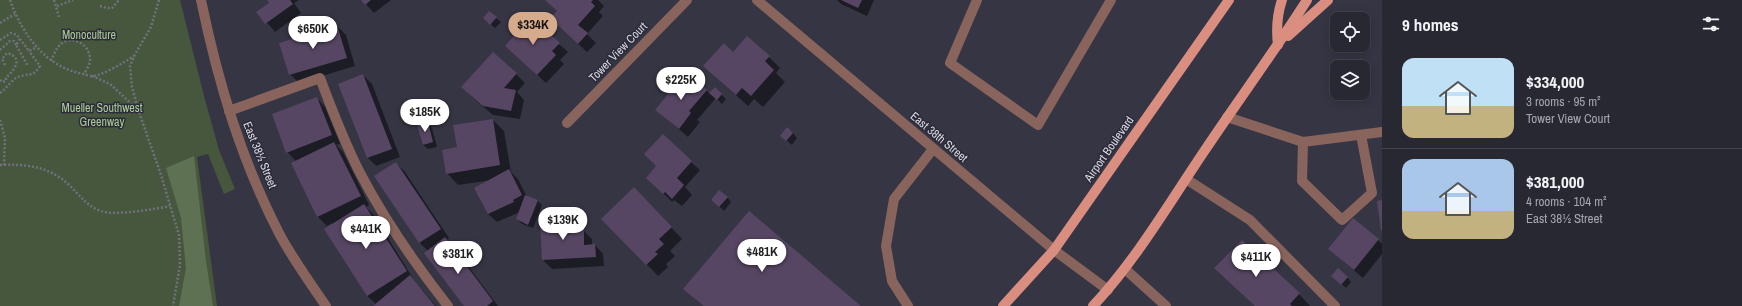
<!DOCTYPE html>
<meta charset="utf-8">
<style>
:root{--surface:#282833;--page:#34343f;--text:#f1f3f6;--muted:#a5a6ac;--line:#44444e;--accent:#d6ab8b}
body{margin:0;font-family:"Archivo Narrow",sans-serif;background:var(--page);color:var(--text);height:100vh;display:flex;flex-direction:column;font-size:15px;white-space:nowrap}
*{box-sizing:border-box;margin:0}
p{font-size:13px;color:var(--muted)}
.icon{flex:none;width:22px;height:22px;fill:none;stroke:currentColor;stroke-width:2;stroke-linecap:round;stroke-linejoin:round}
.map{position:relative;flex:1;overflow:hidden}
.drawer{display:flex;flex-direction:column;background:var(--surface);width:360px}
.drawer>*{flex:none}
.fabs{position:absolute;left:1330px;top:12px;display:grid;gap:8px}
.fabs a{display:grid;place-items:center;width:40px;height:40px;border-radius:8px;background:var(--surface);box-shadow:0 2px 10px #0003,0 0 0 1px var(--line);font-size:20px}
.price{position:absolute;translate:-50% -34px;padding:0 9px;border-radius:14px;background:#fff;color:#222;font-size:13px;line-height:26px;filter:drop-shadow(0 1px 2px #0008)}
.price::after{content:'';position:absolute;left:50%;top:24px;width:12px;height:9px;margin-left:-6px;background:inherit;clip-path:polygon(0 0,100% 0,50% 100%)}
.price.selected{background:var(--accent);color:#111}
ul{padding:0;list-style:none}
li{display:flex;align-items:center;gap:12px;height:100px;padding:0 20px}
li+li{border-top:1px solid var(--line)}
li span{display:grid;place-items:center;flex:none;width:112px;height:80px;border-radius:12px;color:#555}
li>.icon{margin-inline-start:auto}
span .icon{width:48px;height:48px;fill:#fffc;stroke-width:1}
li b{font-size:17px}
h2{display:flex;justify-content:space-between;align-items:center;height:48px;padding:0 20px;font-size:17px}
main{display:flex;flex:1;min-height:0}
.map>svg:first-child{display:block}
</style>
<main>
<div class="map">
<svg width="1382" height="306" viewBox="0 0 1382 306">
<rect width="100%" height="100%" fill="#363544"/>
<polygon fill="#47573e" points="0,0 180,0 204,96 219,150 235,189 224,194 208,154 197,157 217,306 0,306"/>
<polygon fill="#5e7152" points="194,156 206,261 213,306 179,306 186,268 181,218 166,168"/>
<g fill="#0007">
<polygon points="269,0 299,0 294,3 301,13 275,32 258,12 271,3"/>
<polygon points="362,0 391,0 374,13"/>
<polygon points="546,0 598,0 604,6 599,12 603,16 587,34 596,43 587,52 560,27 557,11"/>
<polygon points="837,0 874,0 867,16 841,4"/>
<polygon points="496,18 501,22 495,28 489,23"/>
<polygon points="337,26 346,35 355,66 299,83 290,74"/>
<polygon points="559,44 568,52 560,60 564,64 546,83 515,54"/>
<polygon points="733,53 769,57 780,68 776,73 785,82 763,107 754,99 748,106 716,77"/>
<polygon points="516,74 525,83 517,92 524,100 520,119 493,115 471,96"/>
<polygon points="363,75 372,84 400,157 376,166 368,158"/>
<polygon points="715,89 726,99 722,104 716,98 697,120 700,122 688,137 656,110 706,90 710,94"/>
<polygon points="317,98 325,107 340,144 336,145 343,152 369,205 366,207 373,214 414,280 436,306 374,306 376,304 367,296 332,223 327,226 318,217 292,163 296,161 287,152"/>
<polygon points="493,120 504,131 511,172 518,179 527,197 538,201 542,205 533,228 522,224 517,219 520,212 497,222 488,214 492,180 458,185 447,173 458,148"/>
<polygon points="427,123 432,128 437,147 428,149 423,145"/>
<polygon points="793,133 797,138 792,145 786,140"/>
<polygon points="691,162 700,170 685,187 692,195 682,206 674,200 672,202 656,186 657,166"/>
<polygon points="396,163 405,172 449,238 446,240 454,247 498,306 466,306 428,251 420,243 376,176"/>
<polygon points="727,197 731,202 724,211 717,204"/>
<polygon points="646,200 682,239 670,251 675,256 666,264 668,267 658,276 603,219"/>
<polygon points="568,219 577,228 578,233 583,230 592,239 592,246 595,245 603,254 604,266 552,269 543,260"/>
<polygon points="1378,240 1382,244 1382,254 1363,278 1329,249"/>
<polygon points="1347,277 1351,282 1346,288 1337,280"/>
<polygon points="1299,294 1310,306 1255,306"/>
</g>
<g fill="#574663">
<polygon points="267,0 290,0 293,4 265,24 256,12 269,3"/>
<polygon points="361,0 371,0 365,5"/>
<polygon points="545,0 593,0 591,2 595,6 578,25 588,33 578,44 550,18 557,11"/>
<polygon points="841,0 862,0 858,8"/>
<polygon points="489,11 497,17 490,25 483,18"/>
<polygon points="531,16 560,43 552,51 556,55 537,75 505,46"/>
<polygon points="337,25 347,58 289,75 279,43"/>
<polygon points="747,36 770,56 765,61 774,70 751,96 742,88 736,95 703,66 724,43 733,52"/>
<polygon points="493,52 517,73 504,88 516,90 511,111 483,106 461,87"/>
<polygon points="686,72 707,90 689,111 691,113 679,129 655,110"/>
<polygon points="363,74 392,149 367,158 338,84"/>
<polygon points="715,87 722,94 717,100 709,93"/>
<polygon points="317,97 332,135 286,153 272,114"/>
<polygon points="493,119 500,165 446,174 442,150 457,147 453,125"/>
<polygon points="428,122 433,142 423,145 417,125"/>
<polygon points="787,127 793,133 786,141 780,136"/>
<polygon points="663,134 692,161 677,178 684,185 672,199 665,192 663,194 646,178 656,166 644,154"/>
<polygon points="334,142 361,196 317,217 291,163"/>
<polygon points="396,162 441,229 419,243 374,176"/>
<polygon points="509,169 522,195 513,200 514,202 488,214 474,188"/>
<polygon points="634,187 672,227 659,239 664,244 655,252 658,254 646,265 601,219"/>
<polygon points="719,190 728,197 719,207 711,200"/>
<polygon points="525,195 538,200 528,225 516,219"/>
<polygon points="1382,200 1382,230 1381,231 1377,201"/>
<polygon points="364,204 407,271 367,296 324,229"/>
<polygon points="749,211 861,306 704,306 683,289"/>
<polygon points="569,218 570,233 579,232 579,230 584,229 584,245 595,244 596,257 542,260 540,220"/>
<polygon points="1353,218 1379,239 1354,270 1328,249"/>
<polygon points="445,237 493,301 487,306 464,306 424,253"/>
<polygon points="1242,240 1300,293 1290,304 1292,306 1255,306 1214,268"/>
<polygon points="1338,268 1348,277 1341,285 1331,276"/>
<polygon points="410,275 435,306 373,306"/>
</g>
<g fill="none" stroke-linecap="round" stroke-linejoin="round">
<g stroke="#71717e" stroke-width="2.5" stroke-dasharray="2 2" stroke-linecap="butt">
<path d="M10,0c12,34 36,68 74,74 2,1 6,2 9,2 10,-1 32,-14 41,-20"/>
<polyline points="54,0 59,17"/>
<polyline points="159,0 151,27 134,56 130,66 132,87 138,109 161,175 179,235 180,265 173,306"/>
<polyline points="57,6 73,0"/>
<polyline points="100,6 107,8 112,8 119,0"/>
<polyline points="0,23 15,14"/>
<polyline points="20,39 16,45 28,66"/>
<polyline points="0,40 11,33 17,35 29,51 37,47"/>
<polyline points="0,50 10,41 14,41 16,45"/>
<path d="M51,61c2,-4 4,-10 7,-14 11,-14 32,-4 32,12 0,6 -4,11 -6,15"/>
<polyline points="92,76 110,84 137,109"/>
<path d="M0,80l2,2 4,-1v-3c7,-7 19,-20 1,-25l-5,6 3,6"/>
<path d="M0,93c6,-4 10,-11 16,-15 11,-6 16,1 24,-12l-11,-15"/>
<polyline points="0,120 5,138 4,165"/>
<path d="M0,165c26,-1 48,1 68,19 11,10 18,22 33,27 13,5 55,-2 69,-5"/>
</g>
<g stroke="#89645c" stroke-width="10">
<path d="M201,0c17,82 40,160 79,235 13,24 30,48 46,71"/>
<polyline points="757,0 1054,250 1108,290"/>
<polyline points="977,0 950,63 1038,125 1111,0"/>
<path d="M229,111l91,-33c12,32 24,63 39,93 25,48 56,93 89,135"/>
<polyline points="1227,117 1303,142 1382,132"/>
<polyline points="567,123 687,0"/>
<polyline points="1303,142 1302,181 1342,220 1372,193 1361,135"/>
<polyline points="1186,179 1250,220 1335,306"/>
<polyline points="1125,269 1166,306"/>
<polyline points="908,306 892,281 886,246 894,199 933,149"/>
</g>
<g stroke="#d98e80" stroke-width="10">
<polyline points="1288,36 1328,0"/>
<path d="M1278,45c-2,-16 -1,-30 4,-45"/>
<polyline points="1003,306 1054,250 1229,0"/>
<path d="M1093,306c43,-46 75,-101 110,-153 34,-51 71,-101 104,-153"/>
</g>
</g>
<g text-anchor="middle" stroke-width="3" stroke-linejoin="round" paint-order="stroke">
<g font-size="12" fill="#aacb95" stroke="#2c2b39">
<text x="89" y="39">Monoculture</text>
<text x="102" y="112">Mueller Southwest<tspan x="102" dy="14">Greenway</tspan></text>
</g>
<g font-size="12" fill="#d9d9e2" stroke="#2c2b39">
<text transform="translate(618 52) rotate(-46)" y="4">Tower View Court</text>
<text transform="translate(939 137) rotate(40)" y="4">East 38th Street</text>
<text transform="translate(1109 149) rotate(-55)" y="4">Airport Boulevard</text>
<text transform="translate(260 155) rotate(68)" y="4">East 38½ Street</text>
</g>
</g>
</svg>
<div class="fabs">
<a><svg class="icon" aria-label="locate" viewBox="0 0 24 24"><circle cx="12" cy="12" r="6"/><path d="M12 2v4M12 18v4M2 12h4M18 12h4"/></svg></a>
<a><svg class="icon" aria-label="layers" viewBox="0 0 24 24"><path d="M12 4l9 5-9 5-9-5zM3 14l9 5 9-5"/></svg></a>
</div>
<b class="price selected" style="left:533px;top:46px">$334K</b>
<b class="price" style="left:313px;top:50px">$650K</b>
<b class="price" style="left:681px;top:101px">$225K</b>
<b class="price" style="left:425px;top:133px">$185K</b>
<b class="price" style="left:563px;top:241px">$139K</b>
<b class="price" style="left:366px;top:250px">$441K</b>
<b class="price" style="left:762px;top:273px">$481K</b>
<b class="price" style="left:458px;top:275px">$381K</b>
<b class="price" style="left:1256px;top:278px">$411K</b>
</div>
<section class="drawer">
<h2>9 homes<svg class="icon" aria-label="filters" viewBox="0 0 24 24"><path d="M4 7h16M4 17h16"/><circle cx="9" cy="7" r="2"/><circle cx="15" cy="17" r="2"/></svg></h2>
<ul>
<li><span style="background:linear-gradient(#bfe0f5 60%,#c2b280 0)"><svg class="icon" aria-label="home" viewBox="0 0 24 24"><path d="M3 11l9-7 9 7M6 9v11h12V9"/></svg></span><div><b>$334,000</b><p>3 rooms · 95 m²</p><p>Tower View Court</p></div></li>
<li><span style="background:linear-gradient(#a9c7e8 65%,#c2b280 0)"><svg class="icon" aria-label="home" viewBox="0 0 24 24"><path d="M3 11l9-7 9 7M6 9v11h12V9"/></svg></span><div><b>$381,000</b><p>4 rooms · 104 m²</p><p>East 38½ Street</p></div></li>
</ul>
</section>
</main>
